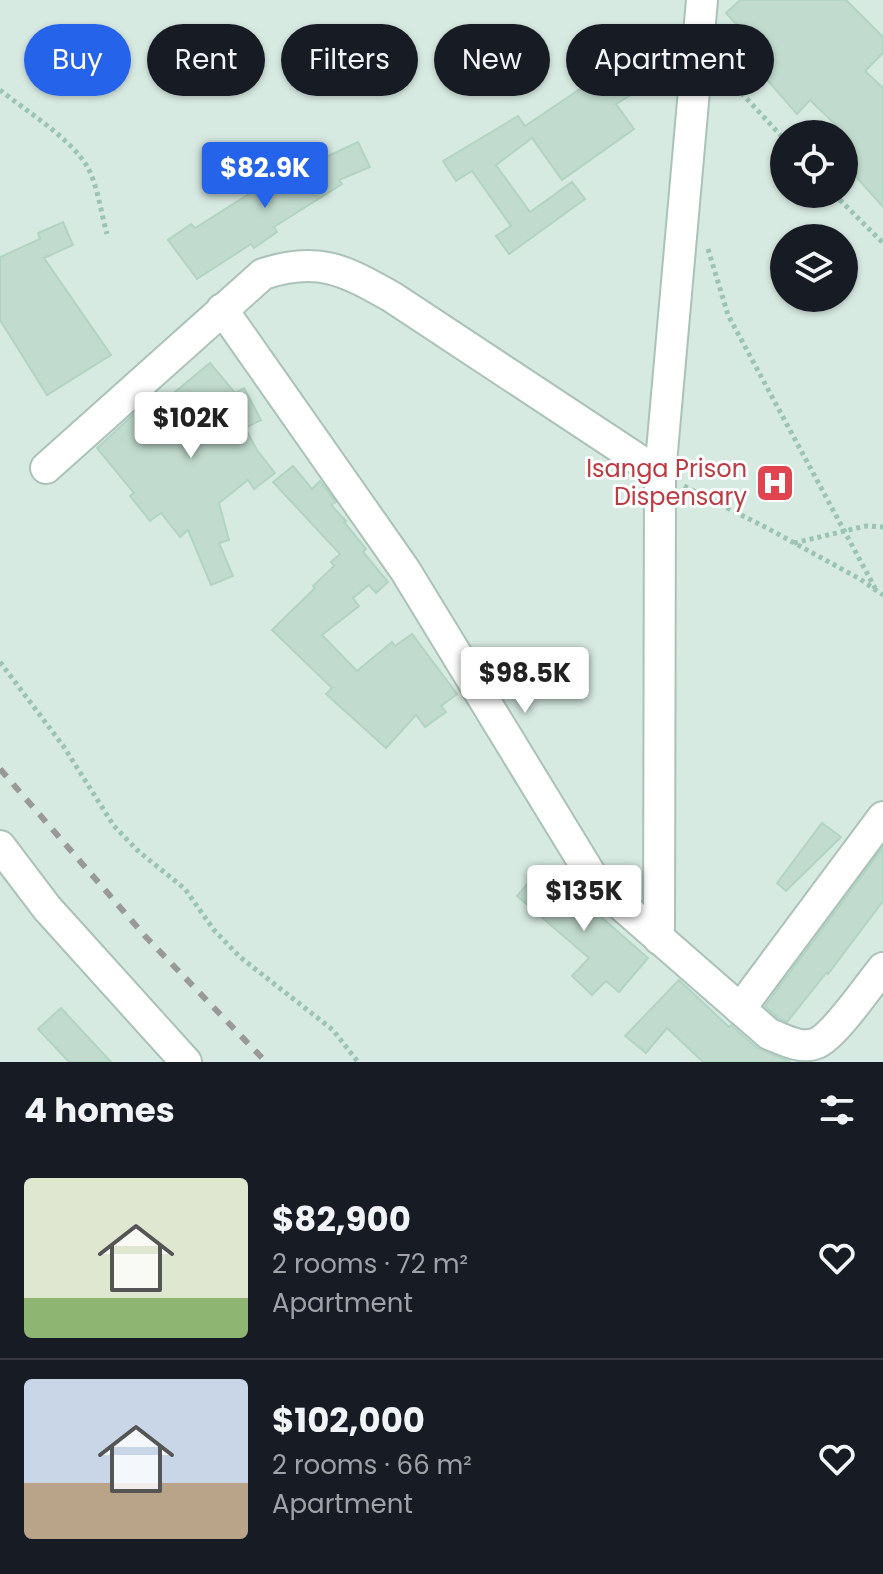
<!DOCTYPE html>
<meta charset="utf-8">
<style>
:root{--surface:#171b24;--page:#242831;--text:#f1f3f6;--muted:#9ea1a6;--line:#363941;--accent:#2563eb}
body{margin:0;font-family:Poppins,sans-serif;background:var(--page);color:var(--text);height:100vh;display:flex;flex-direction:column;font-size:30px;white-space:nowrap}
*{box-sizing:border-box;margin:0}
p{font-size:26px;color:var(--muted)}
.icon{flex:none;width:44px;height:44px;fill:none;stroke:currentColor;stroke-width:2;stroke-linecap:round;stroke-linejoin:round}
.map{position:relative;height:1062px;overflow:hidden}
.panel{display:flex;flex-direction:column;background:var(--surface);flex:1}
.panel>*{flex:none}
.banner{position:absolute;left:24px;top:24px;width:836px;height:72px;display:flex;gap:16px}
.buttons{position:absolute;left:770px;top:120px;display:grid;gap:16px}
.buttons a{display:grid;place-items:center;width:88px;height:88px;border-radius:50%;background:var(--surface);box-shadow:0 2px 6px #0004;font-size:40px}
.price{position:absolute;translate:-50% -68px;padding:0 18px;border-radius:8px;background:#fff;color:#222;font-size:26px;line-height:52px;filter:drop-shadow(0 2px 4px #0008)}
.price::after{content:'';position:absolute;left:50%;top:48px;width:24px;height:18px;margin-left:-12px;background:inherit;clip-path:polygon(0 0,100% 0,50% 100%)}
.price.on{background:var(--accent);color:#fff}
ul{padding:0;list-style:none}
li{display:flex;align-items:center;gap:24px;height:200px;padding:0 24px}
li+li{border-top:2px solid var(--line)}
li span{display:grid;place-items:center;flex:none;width:224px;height:160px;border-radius:8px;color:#555}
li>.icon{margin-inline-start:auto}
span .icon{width:96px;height:96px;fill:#fffc;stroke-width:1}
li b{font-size:34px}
h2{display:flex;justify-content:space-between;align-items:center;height:96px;padding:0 24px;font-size:34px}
.chip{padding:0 28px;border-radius:36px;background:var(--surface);box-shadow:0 2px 6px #0004;font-size:28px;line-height:72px}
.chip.on{background:var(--accent);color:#fff}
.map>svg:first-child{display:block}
</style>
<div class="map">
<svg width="883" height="1062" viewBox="0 0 883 1062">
<rect width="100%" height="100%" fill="#eaf6f1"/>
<path fill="#d7eae2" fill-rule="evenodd" d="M0,0h883v1062h-883zM784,134h60v60h-60zM784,238h60v60h-60z"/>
<g fill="#c1dbce" stroke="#b1d4c3" stroke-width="2">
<polygon points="740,0 846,0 883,37 883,53 865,71 883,88 883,207 844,163 844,133 810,100 797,114 728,35 738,26 726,13"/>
<polygon points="606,56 631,95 616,104 634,129 562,180 532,138 496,165 530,212 572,182 585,199 509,254 496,236 511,226 472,171 456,181 443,161 518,116 525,126 583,87 576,75"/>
<polygon points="358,142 370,167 339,180 342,184 274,227 277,232 254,248 251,244 197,279 168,240 191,224 195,228 319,150 324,158"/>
<polygon points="63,222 73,245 44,258 111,355 47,395 0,320 0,257 40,239 38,233"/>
<polygon points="210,363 235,393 244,388 261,420 245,428 257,450 275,473 254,489 248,480 219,503 229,540 219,543 233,576 211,585 188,530 180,537 161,513 150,521 130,496 134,493 97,448 157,393 164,401"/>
<polygon points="293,466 312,489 320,481 336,502 331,505 346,521 344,522 366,549 363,552 388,582 376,593 369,585 353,598 359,606 322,635 357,671 392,642 395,646 412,634 457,694 441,706 446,712 425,727 416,715 386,748 326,694 332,688 272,630 315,588 313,586 334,566 331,562 340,554 273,482"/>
<polygon points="822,823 841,837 786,891 777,883"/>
<polygon points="883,847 883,901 828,974 827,972 787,1022 778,1018 765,1006"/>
<polygon points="543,866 648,958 619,992 606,981 592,995 572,976 589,958 517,896"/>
<polygon points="679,980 729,1027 731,1025 757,1048 791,1062 703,1062 667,1028 646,1053 625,1036"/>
<polygon points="61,1008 111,1062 69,1062 38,1029"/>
</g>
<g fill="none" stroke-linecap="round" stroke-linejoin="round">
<g stroke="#abc2b8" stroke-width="34">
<g id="minor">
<path d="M222,309l183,261 191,313 173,151c14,5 32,16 48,9 18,-8 52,-58 66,-75"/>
<path d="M46,468l217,-194c56,-18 81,-4 129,23l268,177"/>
<polyline points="0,846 47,908 186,1062"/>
<polyline points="659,939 660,474 702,0"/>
<polyline points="740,1009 883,817"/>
</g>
</g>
<g stroke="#9bc5b2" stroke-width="5" stroke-dasharray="4 4" stroke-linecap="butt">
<polyline points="721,81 736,87 784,139"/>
<path d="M0,90c26,21 72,49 88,78 10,19 13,45 19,66"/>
<polyline points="834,194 883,243"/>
<polyline points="708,249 728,315 875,588"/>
<polyline points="684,486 767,528 860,579 883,595"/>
<polyline points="794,543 866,526 883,527"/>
<polyline points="0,662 64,747 114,826 137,850 185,889 214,930 240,957 333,1030 358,1062"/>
</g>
<use href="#minor" stroke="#fff" stroke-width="30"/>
<polyline stroke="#999" stroke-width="6" stroke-dasharray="10 10" stroke-linecap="butt" points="0,769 145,936 266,1062"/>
</g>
<defs>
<g id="hospital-square" transform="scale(2)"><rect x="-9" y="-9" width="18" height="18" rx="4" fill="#e0444e" stroke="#fff"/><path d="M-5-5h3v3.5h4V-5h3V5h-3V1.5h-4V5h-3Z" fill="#fff"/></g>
</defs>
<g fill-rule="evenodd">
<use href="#hospital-square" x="775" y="483"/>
</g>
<g text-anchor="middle" stroke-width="6" stroke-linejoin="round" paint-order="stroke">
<g font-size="24" fill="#be3a42" stroke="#fff" text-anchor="end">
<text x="747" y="477">Isanga Prison<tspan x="747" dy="28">Dispensary</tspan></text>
</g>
</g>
</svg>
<div class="buttons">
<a><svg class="icon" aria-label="locate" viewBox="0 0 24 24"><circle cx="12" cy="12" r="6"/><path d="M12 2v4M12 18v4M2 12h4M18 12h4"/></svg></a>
<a><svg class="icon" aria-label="layers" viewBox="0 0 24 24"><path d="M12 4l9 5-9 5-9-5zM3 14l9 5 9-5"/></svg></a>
</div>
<b class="price on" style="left:265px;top:210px">$82.9K</b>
<b class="price" style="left:191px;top:460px">$102K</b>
<b class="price" style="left:525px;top:715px">$98.5K</b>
<b class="price" style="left:584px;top:933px">$135K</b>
<div class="banner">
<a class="chip on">Buy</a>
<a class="chip">Rent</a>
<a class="chip">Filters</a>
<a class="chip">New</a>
<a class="chip">Apartment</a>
</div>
</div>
<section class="panel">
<h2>4 homes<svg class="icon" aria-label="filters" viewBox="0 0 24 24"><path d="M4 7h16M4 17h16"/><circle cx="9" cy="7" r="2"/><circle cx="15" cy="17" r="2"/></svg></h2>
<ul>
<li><span style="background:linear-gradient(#dfe7d0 75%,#8fb573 0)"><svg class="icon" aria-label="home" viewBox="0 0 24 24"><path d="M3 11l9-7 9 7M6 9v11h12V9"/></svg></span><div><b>$82,900</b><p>2 rooms · 72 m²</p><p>Apartment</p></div><svg class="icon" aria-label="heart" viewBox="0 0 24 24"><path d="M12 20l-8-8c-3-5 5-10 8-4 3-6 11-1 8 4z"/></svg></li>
<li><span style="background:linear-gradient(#c9d6e8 65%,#b9a48a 0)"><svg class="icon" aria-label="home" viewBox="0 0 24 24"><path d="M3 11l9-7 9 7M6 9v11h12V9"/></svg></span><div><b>$102,000</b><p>2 rooms · 66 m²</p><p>Apartment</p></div><svg class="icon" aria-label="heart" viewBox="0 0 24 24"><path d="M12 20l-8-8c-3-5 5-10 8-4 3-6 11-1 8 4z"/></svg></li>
</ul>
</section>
